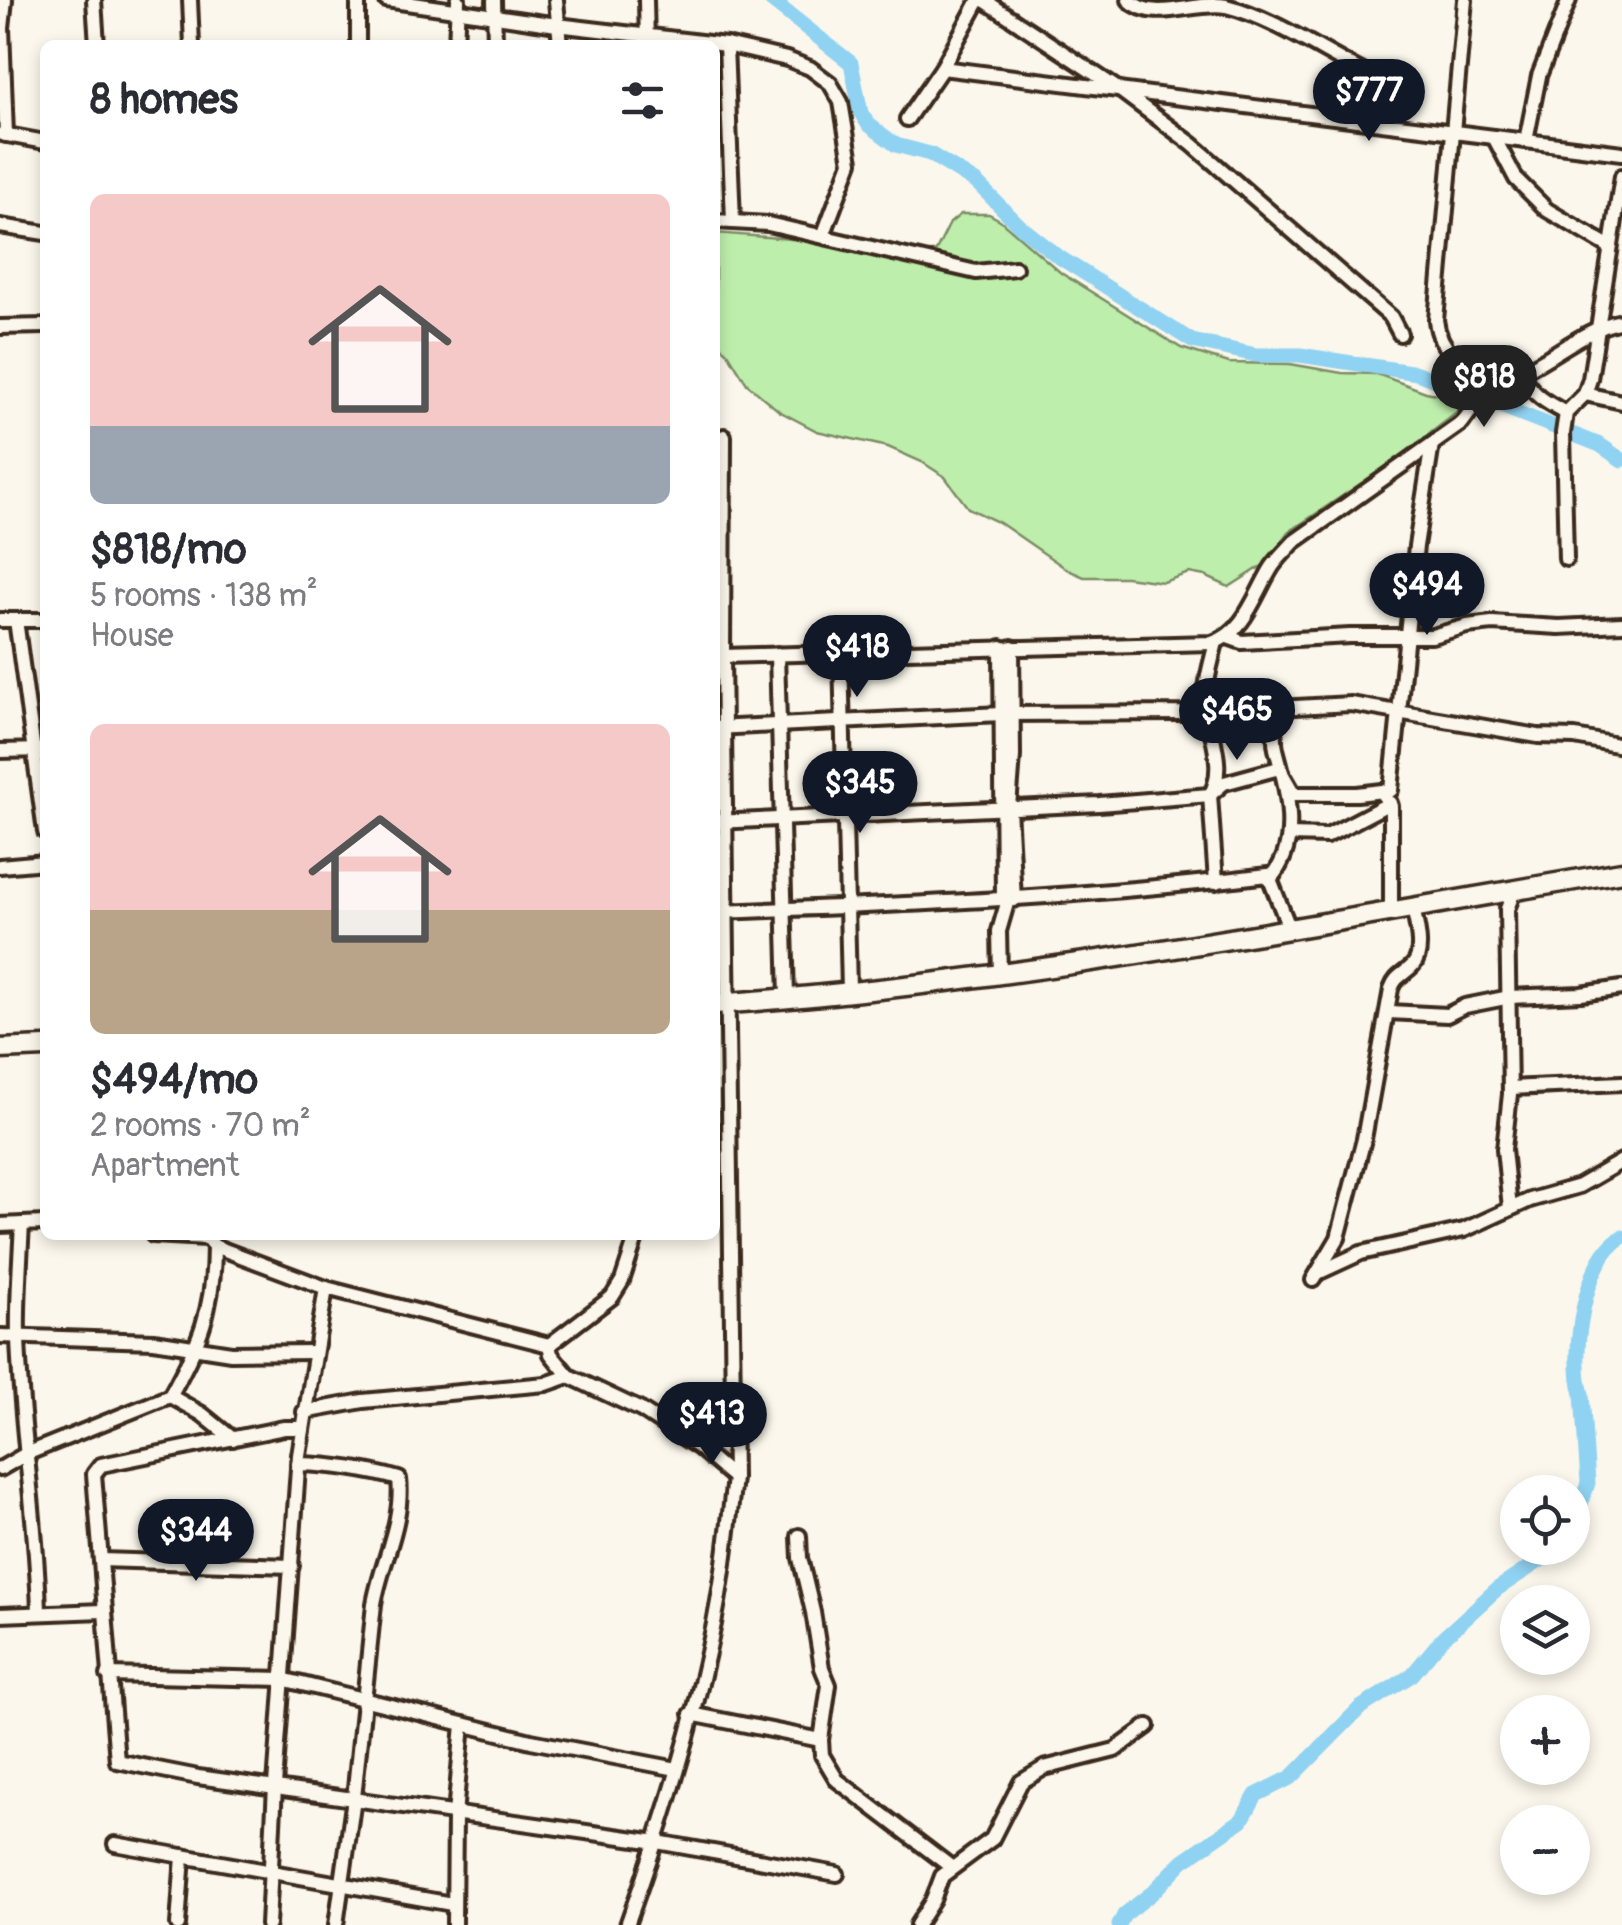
<!DOCTYPE html>
<meta charset="utf-8">
<style>
:root{--surface:#fff;--page:#f2f2f3;--text:#2b2b33;--muted:#7c7c81;--accent:#111827}
body{margin:0;font-family:Pangolin,sans-serif;background:var(--page);color:var(--text);height:100vh;display:flex;flex-direction:column;font-size:38px;white-space:nowrap}
*{box-sizing:border-box;margin:0}
p{font-size:32px;color:var(--muted)}
.icon{flex:none;width:55px;height:55px;fill:none;stroke:currentColor;stroke-width:2;stroke-linecap:round;stroke-linejoin:round}
.map{position:relative;flex:1;overflow:hidden}
.details{position:absolute;left:40px;top:40px;width:680px;height:1200px;display:flex;flex-direction:column;background:var(--surface);border-radius:15px;box-shadow:0 5px 15px #0003}
.details>*{flex:none}
.tools{position:absolute;left:1500px;top:1475px;display:grid;gap:20px}
.tools a{display:grid;place-items:center;width:90px;height:90px;border-radius:50%;background:var(--surface);box-shadow:0 5px 15px #0003;font-size:50px}
.price{position:absolute;translate:-50% -85px;padding:0 22px;border-radius:35px;background:var(--accent);color:#fff;font-size:32px;line-height:65px;filter:drop-shadow(0 2px 5px #0008)}
.price::after{content:'';position:absolute;left:50%;top:60px;width:30px;height:22px;margin-left:-15px;background:inherit;clip-path:polygon(0 0,100% 0,50% 100%)}
.price.selected{background:#222;color:#fff}
ul{padding:0;list-style:none}
li{display:grid;align-content:center;gap:20px;height:530px;padding:0 50px}
li span{display:grid;place-items:center;height:310px;border-radius:15px;color:#555}
li>.icon{margin-inline-start:auto}
span .icon{width:180px;height:180px;fill:#fffc;stroke-width:1}
li b{font-size:42px}
h2{display:flex;justify-content:space-between;align-items:center;height:120px;padding:0 50px;font-size:42px}
.map>svg:first-child{display:block}
</style>
<div class="map">
<svg width="1622" height="1925" viewBox="0 0 1622 1925">
<rect width="100%" height="100%" fill="#fbf7ec"/>
<filter id="ink" filterUnits="userSpaceOnUse"><feTurbulence type="fractalNoise" baseFrequency=".01" numOctaves="2"/><feDisplacementMap in="SourceGraphic" scale="20" xChannelSelector="R" yChannelSelector="G"/><feConvolveMatrix kernelMatrix="1 2 1 2 8 2 1 2 1" color-interpolation-filters="sRGB"/></filter>
<g filter="url(#ink)">
<polygon fill="#beeeac" stroke="#7c8c65" stroke-width="2.5" points="961,214 989,214 1000,220 1061,273 1181,348 1229,363 1290,364 1342,373 1377,374 1426,392 1453,397 1459,411 1394,461 1289,532 1265,564 1229,587 1205,576 1189,573 1163,582 1126,577 1084,577 1068,570 1000,523 968,508 945,477 922,462 888,447 817,431 779,411 747,384 728,353 715,340 715,233 803,240 898,260 936,251 950,223"/>
<g fill="none" stroke-linecap="round" stroke-linejoin="round">
<g stroke="#90d2f1" stroke-width="15">
<polyline points="771,0 851,63 861,113 868,124 896,145 930,154 977,183 1021,227 1059,257 1192,341 1256,355 1300,355 1417,373 1600,445 1622,460"/>
<path d="M1572,1530l16,-47 -6,-89c-12,-40 2,-136 40,-157"/>
<polyline points="1119,1925 1124,1915 1152,1893 1183,1861 1242,1820 1256,1795 1292,1777 1360,1708 1412,1675 1442,1639 1497,1589 1559,1548"/>
</g>
<g stroke="#3b2a1e" stroke-width="20">
<g id="minor">
<polyline points="5,0 2,28 6,135"/>
<polyline points="94,0 97,45"/>
<polyline points="190,0 192,45"/>
<polyline points="386,0 557,25 726,45 787,59 810,68 830,83 841,102 851,162 823,236"/>
<polyline points="494,0 495,45"/>
<polyline points="556,0 560,45"/>
<polyline points="646,0 647,45"/>
<polyline points="984,0 1121,91 1192,144 1391,317 1400,334"/>
<path d="M1129,0c25,24 67,0 97,6 48,12 95,45 139,67"/>
<path d="M1465,0l-29,320c4,35 29,46 58,62 46,-10 84,-53 128,-61"/>
<polyline points="358,45 358,0"/>
<polyline points="456,45 458,0"/>
<polyline points="726,45 733,222"/>
<polyline points="942,68 1622,153"/>
<polyline points="907,119 942,68 979,0"/>
<polyline points="2,134 45,142"/>
<polyline points="1494,137 1516,179 1547,210 1610,247"/>
<polyline points="1526,141 1539,76 1569,0"/>
<polyline points="715,221 768,224 976,272 1015,268"/>
<polyline points="0,226 45,233"/>
<polyline points="0,327 45,326"/>
<path d="M1522,373c8,21 25,30 44,40"/>
<polyline points="1585,394 1622,402"/>
<polyline points="1566,559 1563,433 1566,413 1585,394 1590,379 1622,176"/>
<polyline points="0,620 45,620"/>
<polyline points="16,620 45,832"/>
<polyline points="1228,637 1242,642 1350,636 1432,636 1467,626 1492,623 1559,627 1622,624"/>
<polyline points="1001,647 1003,900"/>
<polyline points="1012,647 1013,756 1009,807 1014,900"/>
<polyline points="841,653 849,990"/>
<polyline points="777,654 787,997"/>
<path d="M723,656l489,-13c33,-10 43,-49 60,-76 6,-9 15,-17 22,-25l168,-119 16,-22 9,-23"/>
<polyline points="715,728 1001,714 1182,713 1351,704 1538,736 1575,737 1622,746"/>
<polyline points="0,751 45,750"/>
<polyline points="1381,792 1391,806 1391,911"/>
<polyline points="715,822 1099,804 1210,795 1224,783 1279,768 1294,794 1357,794 1391,790 1416,546 1432,444"/>
<polyline points="1289,835 1327,836 1390,803"/>
<polyline points="0,866 45,862"/>
<path d="M1270,879c32,-35 17,-89 6,-130 -3,-13 0,-28 1,-40"/>
<polyline points="1270,879 1290,930"/>
<path d="M1216,882l-6,-87c18,-29 -3,-66 -4,-96 -1,-19 6,-39 10,-57"/>
<path d="M715,912c185,-7 369,-14 553,-37l2,4"/>
<polyline points="1000,975 999,931 1008,900"/>
<polyline points="1389,1012 1447,1015 1465,1006 1510,997 1581,994 1622,988"/>
<polyline points="1510,1088 1622,1083"/>
<polyline points="1510,1208 1504,1149 1510,1094 1507,909 1515,889"/>
<path d="M22,1224c-2,38 -5,76 -4,114 3,93 19,182 21,275"/>
<polyline points="0,1225 45,1223"/>
<polyline points="153,1235 207,1238"/>
<polyline points="206,1235 214,1246 326,1288 549,1345"/>
<polyline points="1322,1271 1361,1253 1464,1230 1530,1200 1579,1186 1622,1161"/>
<path d="M1313,1280l25,-42 26,-99 27,-150c5,-14 13,-14 22,-24 12,-13 3,-42 0,-58"/>
<polyline points="0,1336 154,1341 231,1353 314,1352"/>
<polyline points="549,1345 551,1354 569,1376 641,1410 699,1448 734,1478"/>
<polyline points="549,1345 612,1297 622,1281 637,1235"/>
<polyline points="170,1396 202,1414 233,1439"/>
<polyline points="304,1412 363,1401 546,1384 569,1376"/>
<polyline points="302,1428 284,1428 101,1465 94,1474 117,1761 198,1777 657,1842 837,1874"/>
<path d="M298,1464c35,1 67,5 101,15 5,43 -18,84 -25,125l-20,194 -18,127"/>
<path d="M0,1469l26,-15 144,-58c30,-54 44,-87 44,-150"/>
<polyline points="799,1536 800,1558 813,1612 822,1668 829,1685 821,1740 822,1755 837,1780 951,1867"/>
<polyline points="101,1560 292,1566"/>
<polyline points="0,1615 103,1611"/>
<polyline points="108,1675 282,1679 531,1741 677,1769"/>
<polyline points="691,1714 821,1740"/>
<polyline points="115,1844 452,1904"/>
<polyline points="178,1925 183,1856"/>
<polyline points="268,1925 275,1786 299,1455 326,1288"/>
<polyline points="454,1925 455,1815 463,1724"/>
<path d="M627,1925c39,-109 78,-233 95,-348 5,-33 8,-66 12,-99l-11,-822 1,-220"/>
<polyline points="917,1925 933,1900 942,1876 992,1839 1021,1782 1044,1768 1115,1750 1148,1726"/>
</g>
</g>
<g stroke="#3b2a1e" stroke-width="25">
<g id="highway">
<path d="M715,1004c305,-21 606,-82 907,-132"/>
<polyline points="0,1049 45,1047"/>
</g>
</g>
<use href="#minor" stroke="#fbf7ec" stroke-width="12"/>
<use href="#highway" stroke="#fbf7ec" stroke-width="18"/>
</g>
</g>
</svg>
<div class="tools">
<a><svg class="icon" aria-label="locate" viewBox="0 0 24 24"><circle cx="12" cy="12" r="6"/><path d="M12 2v4M12 18v4M2 12h4M18 12h4"/></svg></a>
<a><svg class="icon" aria-label="layers" viewBox="0 0 24 24"><path d="M12 4l9 5-9 5-9-5zM3 14l9 5 9-5"/></svg></a>
<a>+</a>
<a>−</a>
</div>
<b class="price" style="left:1369px;top:144px">$777</b>
<b class="price selected" style="left:1484px;top:430px">$818</b>
<b class="price" style="left:1427px;top:638px">$494</b>
<b class="price" style="left:857px;top:700px">$418</b>
<b class="price" style="left:1237px;top:763px">$465</b>
<b class="price" style="left:860px;top:836px">$345</b>
<b class="price" style="left:712px;top:1467px">$413</b>
<b class="price" style="left:196px;top:1584px">$344</b>
<section class="details">
<h2>8 homes<svg class="icon" aria-label="filters" viewBox="0 0 24 24"><path d="M4 7h16M4 17h16"/><circle cx="9" cy="7" r="2"/><circle cx="15" cy="17" r="2"/></svg></h2>
<ul>
<li><span style="background:linear-gradient(#f6c9c9 75%,#9aa5b1 0)"><svg class="icon" aria-label="home" viewBox="0 0 24 24"><path d="M3 11l9-7 9 7M6 9v11h12V9"/></svg></span><div><b>$818/mo</b><p>5 rooms · 138 m²</p><p>House</p></div></li>
<li><span style="background:linear-gradient(#f6c9c9 60%,#b9a48a 0)"><svg class="icon" aria-label="home" viewBox="0 0 24 24"><path d="M3 11l9-7 9 7M6 9v11h12V9"/></svg></span><div><b>$494/mo</b><p>2 rooms · 70 m²</p><p>Apartment</p></div></li>
</ul>
</section>
</div>
